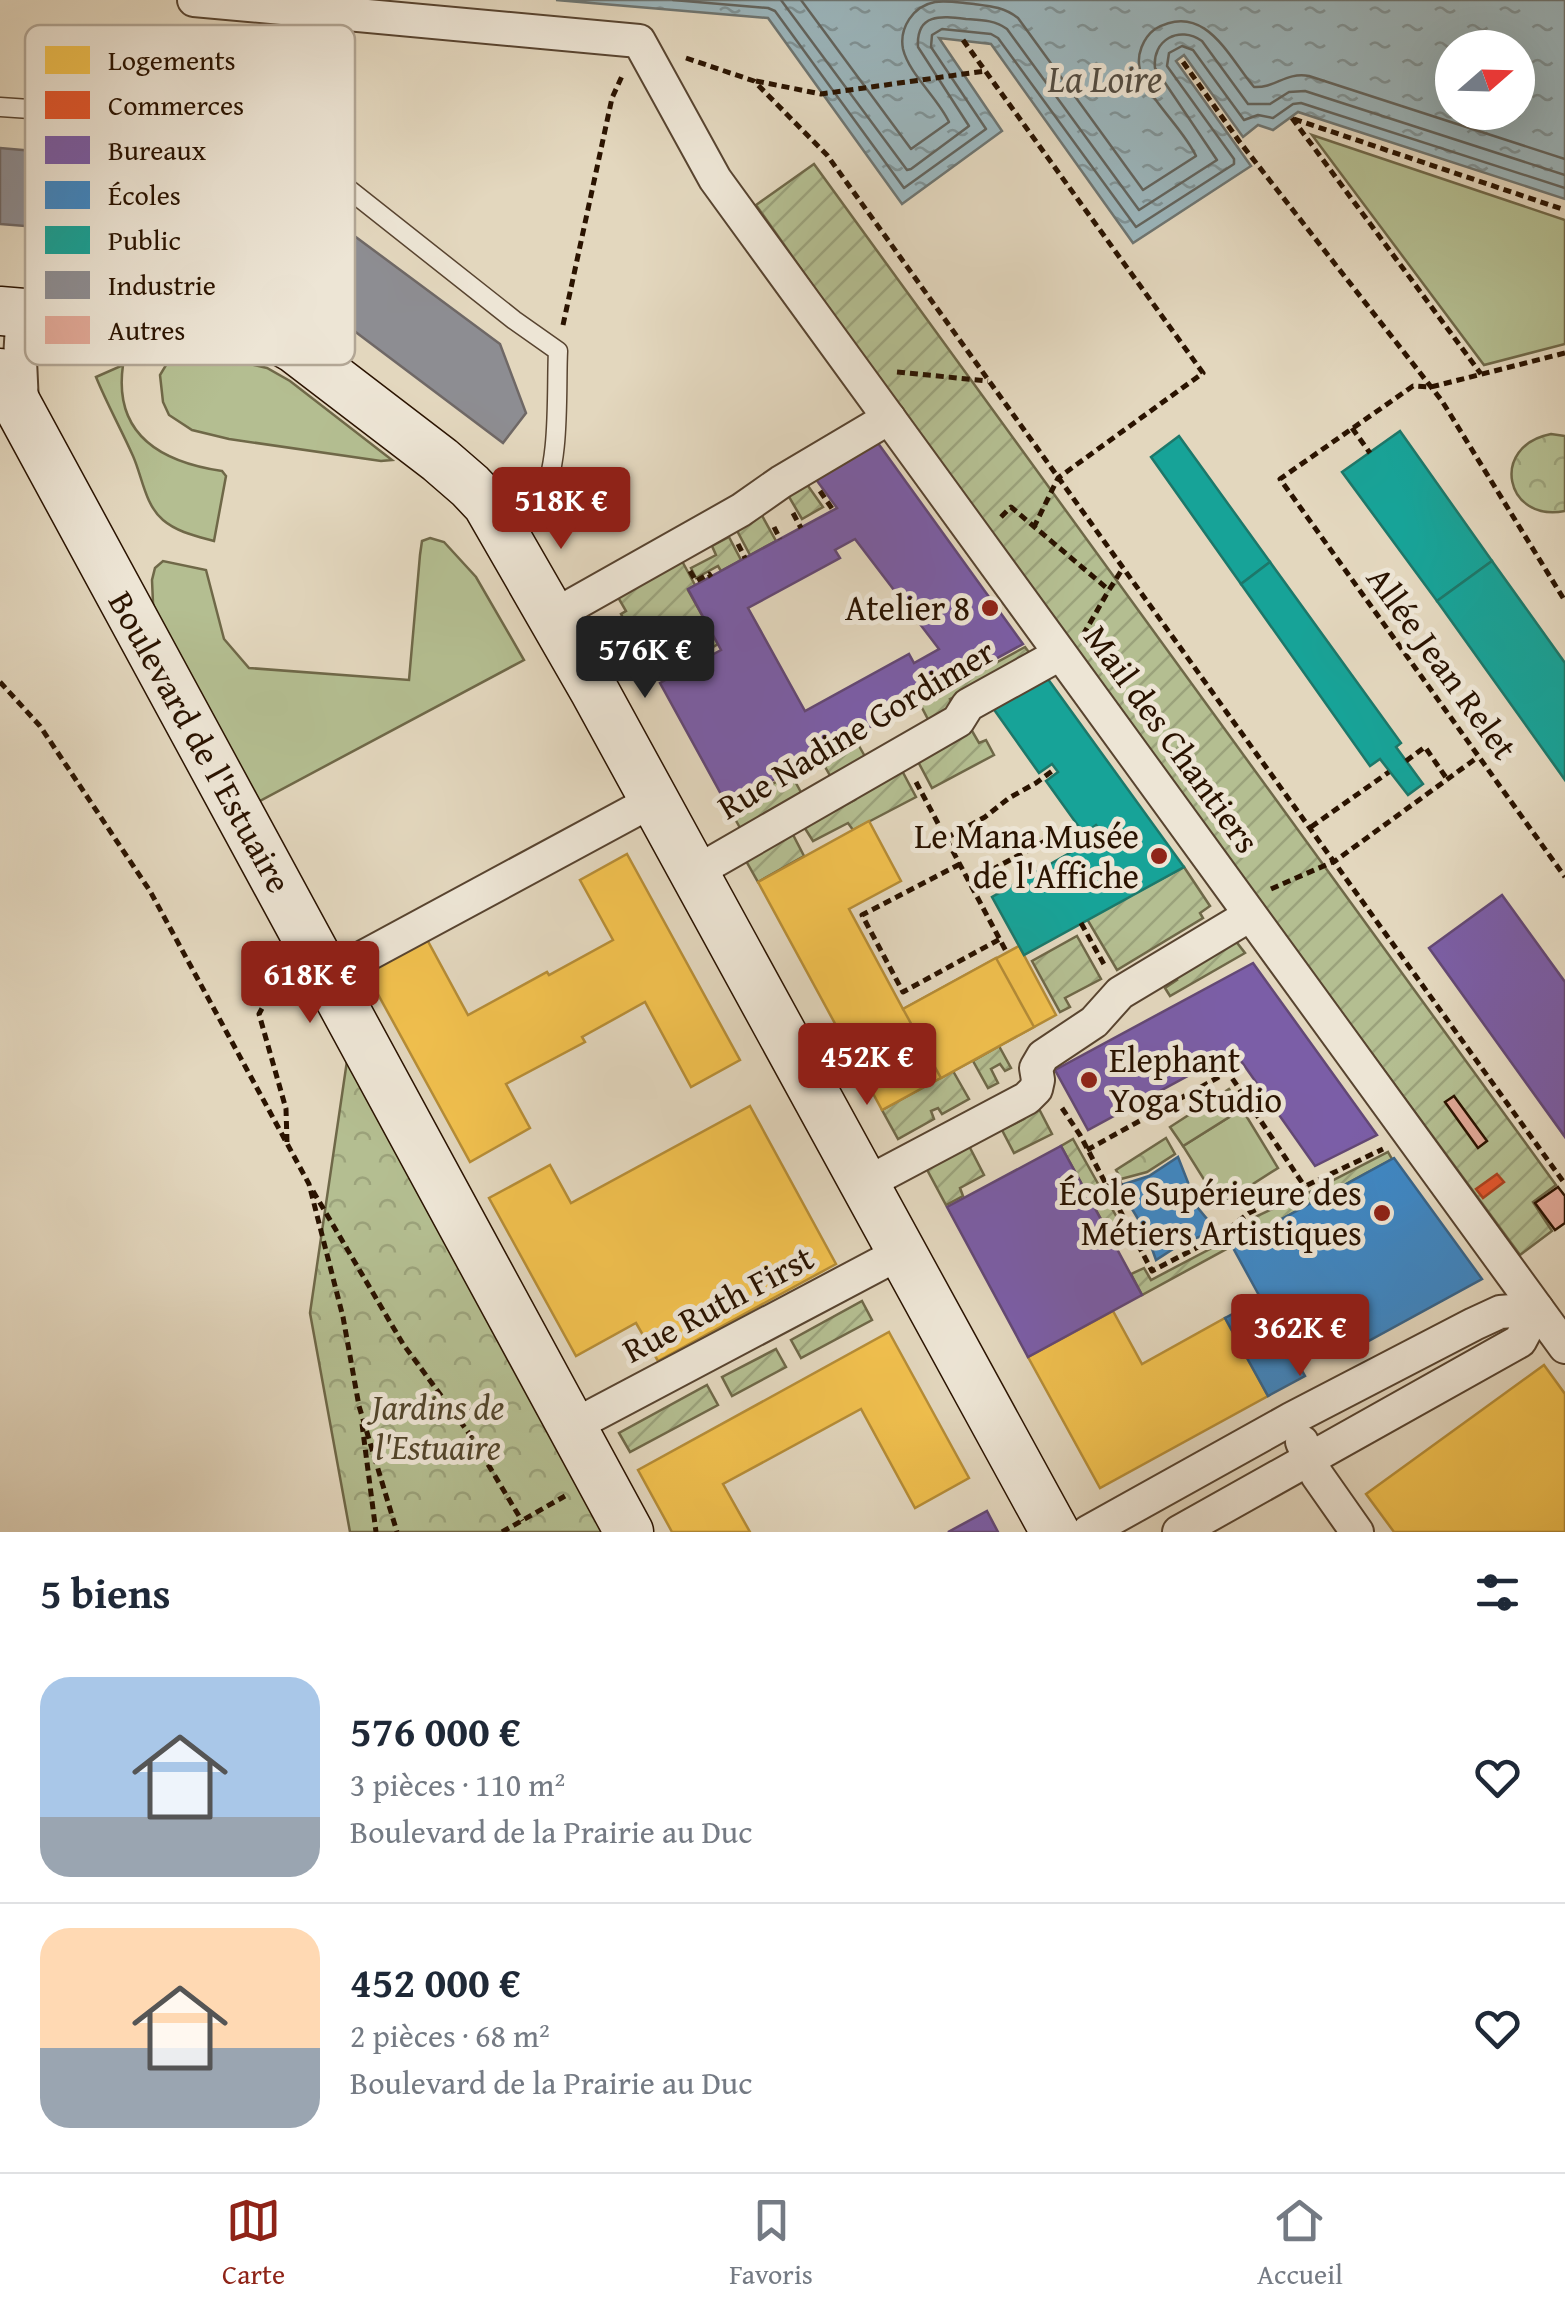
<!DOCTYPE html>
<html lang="fr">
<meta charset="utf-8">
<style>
:root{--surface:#fff;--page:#f6f6f7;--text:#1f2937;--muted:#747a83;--line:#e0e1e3;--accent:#8f2418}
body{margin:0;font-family:"Gentium Book Plus",serif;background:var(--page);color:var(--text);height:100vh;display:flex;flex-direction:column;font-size:38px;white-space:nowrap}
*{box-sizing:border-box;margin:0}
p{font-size:32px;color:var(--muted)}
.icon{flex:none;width:55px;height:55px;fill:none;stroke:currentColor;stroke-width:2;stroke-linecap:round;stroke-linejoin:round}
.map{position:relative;height:1532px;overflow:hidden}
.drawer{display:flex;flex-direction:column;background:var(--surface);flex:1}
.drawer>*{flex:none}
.needle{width:65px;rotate:70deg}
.tools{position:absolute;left:1435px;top:30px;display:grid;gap:20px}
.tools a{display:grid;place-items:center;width:100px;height:100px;border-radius:50%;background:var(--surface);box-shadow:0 10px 40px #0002;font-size:50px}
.price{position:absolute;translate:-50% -85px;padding:0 22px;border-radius:10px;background:var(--accent);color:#fff;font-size:32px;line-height:65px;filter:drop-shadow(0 2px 5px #0008)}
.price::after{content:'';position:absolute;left:50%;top:60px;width:30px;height:22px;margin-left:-15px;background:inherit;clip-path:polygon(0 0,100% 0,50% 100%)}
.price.on{background:#222;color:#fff}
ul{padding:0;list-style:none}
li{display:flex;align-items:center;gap:30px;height:250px;padding:0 40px}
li+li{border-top:2px solid var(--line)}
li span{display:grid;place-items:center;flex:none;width:280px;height:200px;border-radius:30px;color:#555}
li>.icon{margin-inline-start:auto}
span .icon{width:120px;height:120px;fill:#fffc;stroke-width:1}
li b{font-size:42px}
h2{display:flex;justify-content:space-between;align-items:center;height:120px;padding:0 40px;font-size:42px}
.menu{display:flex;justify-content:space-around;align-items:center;height:140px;border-top:2px solid var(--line);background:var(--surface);font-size:28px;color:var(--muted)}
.menu a{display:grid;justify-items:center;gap:5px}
.menu .on{color:var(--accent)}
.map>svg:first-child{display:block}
</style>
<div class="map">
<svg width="1565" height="1532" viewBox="0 0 1565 1532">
<defs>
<pattern id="park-crowns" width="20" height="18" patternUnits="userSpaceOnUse" patternTransform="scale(2.5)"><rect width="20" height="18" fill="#b4be91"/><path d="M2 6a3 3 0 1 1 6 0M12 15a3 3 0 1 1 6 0" fill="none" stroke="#9ba27b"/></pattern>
<pattern id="garden-furrows" width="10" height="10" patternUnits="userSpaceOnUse" patternTransform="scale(2.5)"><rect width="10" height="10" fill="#b4be91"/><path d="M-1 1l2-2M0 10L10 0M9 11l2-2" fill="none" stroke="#9ba27b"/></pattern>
<pattern id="water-ripples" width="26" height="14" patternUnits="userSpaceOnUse" patternTransform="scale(2.5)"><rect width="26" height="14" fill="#9bb6bd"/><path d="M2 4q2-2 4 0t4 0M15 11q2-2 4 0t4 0" fill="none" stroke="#7f9397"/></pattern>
</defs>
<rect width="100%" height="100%" fill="#e3d7be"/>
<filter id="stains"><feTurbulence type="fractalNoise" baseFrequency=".002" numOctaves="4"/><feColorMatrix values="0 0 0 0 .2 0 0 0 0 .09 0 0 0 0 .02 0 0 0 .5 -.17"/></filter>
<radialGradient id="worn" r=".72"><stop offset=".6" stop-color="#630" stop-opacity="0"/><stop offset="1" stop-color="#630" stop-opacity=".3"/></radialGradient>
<g fill="#b4be91" stroke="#6f6848" stroke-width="2.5">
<polygon points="1312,135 1565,220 1565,344 1484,365"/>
<polygon points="174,359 246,363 267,368 290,381 392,460 381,461 229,439 192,430 169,415 163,402 160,375 166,365"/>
<path d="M123,365c-10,70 38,97 99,106l4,5 -12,65c-18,-5 -37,-9 -51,-21 -18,-15 -21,-44 -30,-64 -12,-27 -26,-52 -37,-79z"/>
<polygon points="430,538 444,542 476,577 524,660 256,803 162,634 153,603 152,580 155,568 163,561 206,570 224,639 249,668 409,680 420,555 422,541"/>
<polygon points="1242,1109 1278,1168 1220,1205 1183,1146"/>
</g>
<g fill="url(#park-crowns)" stroke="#6f6848" stroke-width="2.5">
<path d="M1551,434l14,2v75c-60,12 -76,-65 -14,-77z"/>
<polygon points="349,1047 617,1532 350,1532 310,1313"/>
<polygon points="1229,1089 1242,1109 1183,1146 1170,1127"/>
<polygon points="1166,1138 1175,1154 1147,1172 1121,1179 1116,1170"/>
</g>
<g fill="url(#garden-furrows)" stroke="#6f6848" stroke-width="2.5">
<path d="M814,164l742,1021 -23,17 19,29 -32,24c-256,-349 -515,-696 -764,-1050z"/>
<polygon points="801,476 823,507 802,519 785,490"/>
<polygon points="760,512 776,541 750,555 734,525"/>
<polygon points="729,537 741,560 721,571 718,566 696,578 691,568 716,555 712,546"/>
<polygon points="682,561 695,585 688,590 718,644 708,650 692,623 656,643 670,669 664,672 650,646 641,651 621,614 626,611 615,592"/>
<polygon points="1025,647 1034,659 950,699 956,711 931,725 920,704"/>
<polygon points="968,724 979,743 986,740 994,755 932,788 914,754"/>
<polygon points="855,739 867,760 832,779 824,765 841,756 837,749"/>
<polygon points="899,765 916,797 853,830 848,823 813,841 799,819 818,819 855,800 851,790"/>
<polygon points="791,774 803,796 744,835 734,817 753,806 748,797"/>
<polygon points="789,827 804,856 758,882 745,859"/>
<polygon points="1184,867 1210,906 1200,913 1203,918 1117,970 1087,919"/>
<polygon points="1231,935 1245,953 1170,996 1165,988 1177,980 1172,972"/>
<polygon points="1077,936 1101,979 1065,998 1070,1007 1060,1012 1032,961"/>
<polygon points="999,1046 1011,1068 1005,1071 1000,1064 991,1069 998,1083 988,1088 973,1061"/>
<polygon points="953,1071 969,1099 942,1114 938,1108 931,1111 934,1119 898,1139 882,1110"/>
<polygon points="1037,1105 1052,1134 1014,1153 1002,1130 1024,1119 1021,1113"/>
<polygon points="1073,1139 1120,1223 1107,1230 1061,1146"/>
<polygon points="967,1142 984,1175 960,1188 963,1196 946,1205 924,1164"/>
<polygon points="1388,1152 1392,1159 1142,1295 1131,1274 1144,1268 1151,1280 1227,1240 1257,1216 1312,1191"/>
<polygon points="862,1301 872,1320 801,1358 791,1340"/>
<polygon points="776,1349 786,1367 732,1396 722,1377"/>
<polygon points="707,1385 718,1405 630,1452 619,1433"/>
</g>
<path fill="url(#water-ripples)" stroke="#6e7571" stroke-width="2.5" fill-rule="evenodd" d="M556,0h1009v199l-267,-87 -25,18 -15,-5 -15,12 -59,-82 -8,6 75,105 -118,77 -142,-199 -52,-6 63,93 -100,73 -134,-186zM1452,48h66v64h-66z"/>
<g fill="#f2c14e" stroke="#b68d37" stroke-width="2.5">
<polygon points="869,821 901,881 849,909 903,1009 1019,946 1056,1015 882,1110 758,882"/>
<polygon points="627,854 740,1060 691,1087 645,1002 582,1037 585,1042 506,1084 530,1128 470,1162 363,967 424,934 468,1015 547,972 549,975 613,940 580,880"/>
<polygon points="996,958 1034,1027 941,1078 903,1009"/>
<polygon points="750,1106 836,1264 658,1361 636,1323 576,1356 489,1198 550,1165 571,1203"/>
<polygon points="1113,1311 1142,1364 1225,1318 1268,1396 1100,1488 1028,1357"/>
<polygon points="889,1332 969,1478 915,1508 861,1409 723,1484 750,1532 672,1532 638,1470"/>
<polygon points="1544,1365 1565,1394 1565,1532 1394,1532 1366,1494"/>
</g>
<polygon fill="#e4572e" stroke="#ac4320" stroke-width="2.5" points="1497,1174 1504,1182 1483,1198 1476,1189"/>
<g fill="#7b5ea7" stroke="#634875" stroke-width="2.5" fill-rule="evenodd">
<path d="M875,439l148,205 -296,161 -67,-122 61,-33 -33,-61 149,-81 -25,-34zM855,539l84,110 -25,14 -5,-9 -104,57 -57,-103 92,-50 -5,-8z"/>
<polygon points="1502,895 1565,982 1565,1137 1429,948"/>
<polygon points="1253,963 1377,1135 1315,1166 1234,1051 1088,1130 1055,1070"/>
<polygon points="1061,1146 1142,1295 1028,1357 947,1207"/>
<polygon points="987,1511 998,1532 948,1532"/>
</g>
<g fill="#3f88c5" stroke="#39658a" stroke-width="2.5">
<polygon points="1178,1157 1198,1208 1217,1231 1184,1242 1156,1260 1146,1232 1118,1186 1149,1176"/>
<polygon points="1394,1158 1482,1279 1341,1356 1311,1301 1274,1321 1305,1376 1268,1396 1225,1318 1261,1299 1232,1246"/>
</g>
<g fill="#17a398" stroke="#1d786a" stroke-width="2.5">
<polygon points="1400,431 1492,561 1437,601 1342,472"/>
<polygon points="1179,436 1270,562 1241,584 1151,457"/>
<polygon points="1492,561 1565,663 1565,780 1437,601"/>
<polygon points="1270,562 1401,743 1396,747 1423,784 1408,795 1380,759 1370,766 1241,584"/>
<polygon points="1045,675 1184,867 1024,955 992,897 1103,834 1096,825 1084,834 1046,781 1058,772 1052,764 1039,773 990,704"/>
</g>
<g fill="#8d8d92" stroke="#6f6866" stroke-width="2.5">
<polygon points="0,148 56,153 50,228 0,224"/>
<polygon points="310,203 500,344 526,413 503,443 264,263"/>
</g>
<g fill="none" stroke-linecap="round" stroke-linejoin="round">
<g stroke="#62645e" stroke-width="2.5">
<polyline points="673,0 768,8 775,11 904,188 986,129 931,47 932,35 942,29 991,34 998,38 1136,227 1234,164 1234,159 1167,66 1169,53 1182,46 1193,50 1244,120 1258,115 1273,118 1293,104 1301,103 1565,188"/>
<path d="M781,0l126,170 4,-1 58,-43 -51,-79c-2,-34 23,-31 48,-28 15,1 29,1 41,10l132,181 78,-50 -62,-92c-3,-28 24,-43 47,-27l46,63h22l19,-12 16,-1 260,84"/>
<path d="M801,0l110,149 38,-27c-11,-24 -40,-48 -46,-73 -4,-21 10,-43 32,-47 12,-2 26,1 39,2 16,2 30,3 44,14l125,172 53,-34c-13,-28 -49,-58 -56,-86 -4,-15 3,-32 15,-41 50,-29 74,29 99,58 22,1 31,-15 55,-11l256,83"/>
</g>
</g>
<g fill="#e2a998" stroke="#2a1300" stroke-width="2.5">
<polygon points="1454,1096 1487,1141 1478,1148 1445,1102"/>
<polygon points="1558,1187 1565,1196 1565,1223 1555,1230 1535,1203"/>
</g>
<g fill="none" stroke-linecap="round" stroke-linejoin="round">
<g stroke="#584430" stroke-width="21">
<path id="lane" d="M0,107l251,17 81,52 182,144 44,31c-2,37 3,119 -18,148 -8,12 -25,20 -38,28"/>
</g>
<g stroke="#584430" stroke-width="36">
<g id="street">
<polyline points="194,0 639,41 715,179 1565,1347"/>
<polyline points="22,404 20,360 22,325 34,314"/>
<polyline points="553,616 741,510 781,482 889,418"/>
<polyline points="694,873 958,721 968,705 1060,654"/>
<polyline points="328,976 654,800"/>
<polyline points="865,1184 1027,1098 1036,1089 1038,1080 1036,1068 1043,1056 1094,1022 1120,993 1250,915"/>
<polyline points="571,1427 902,1252"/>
<polyline points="1302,1442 1317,1475 1357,1532"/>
<polyline points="1088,1532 1291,1419 1474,1324 1500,1312 1537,1309"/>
<polyline points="1179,1532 1520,1341 1537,1309"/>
</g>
</g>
<g stroke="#2a1300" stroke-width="51">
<g id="secondary">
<polyline points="0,311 96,319 187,321 276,338 295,349 440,460 470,486 487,504 594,690 1055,1532"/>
<polyline points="0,373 629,1532"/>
</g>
</g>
<g stroke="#2a1300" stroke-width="5" stroke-dasharray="8 5" stroke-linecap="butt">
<polyline points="963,40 1203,373 1058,478 1034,527"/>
<polyline points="686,58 754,81 827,155 1565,1184"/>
<polyline points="1183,62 1239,141 1442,401 1565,601"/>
<polyline points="756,81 821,94 985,71"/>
<polyline points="1292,118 1481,374"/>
<polyline points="1294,119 1565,210"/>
<polyline points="563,325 612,98 623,74"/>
<polyline points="1565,353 1431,387 1413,386 1280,479 1565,877"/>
<polyline points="897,372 988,381"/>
<polyline points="1352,428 1370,453"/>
<polyline points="820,491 833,510"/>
<polyline points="793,513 801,528"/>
<polyline points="1001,517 1011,507 1109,590 1123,568"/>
<polyline points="774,527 780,539"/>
<polyline points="738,544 745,558"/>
<polyline points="690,571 696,581 709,574 711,577"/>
<polyline points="1083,635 1109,590"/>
<polyline points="0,682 40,726 150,891 309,1184 343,1317 359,1406 397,1532"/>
<polyline points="1406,761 1425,747 1447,779"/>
<polyline points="916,782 1007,953"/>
<polyline points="1311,827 1389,772"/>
<polyline points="946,838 985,817 1009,798 1036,783 1055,769"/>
<polyline points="960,864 862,915 903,992 1000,939"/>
<polyline points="969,882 1062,832 1083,841 1100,830"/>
<polyline points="1271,889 1335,861 1478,757"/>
<polyline points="1081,923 1106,968"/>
<polyline points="1062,1108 1080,1135 1152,1271 1219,1236 1249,1213 1383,1149"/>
<polyline points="287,1142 286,1109 259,1014 266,1001 290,987"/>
<polyline points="1087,1150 1228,1072 1305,1187"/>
<polyline points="1107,1186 1122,1182"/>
<polyline points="313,1191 403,1344 471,1436 522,1521"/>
<polyline points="362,1424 376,1532"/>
<polyline points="502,1532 565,1496"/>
</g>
<use href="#lane" stroke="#ede5d5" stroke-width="18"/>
<use href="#street" stroke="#ede5d5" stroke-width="32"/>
<use href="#secondary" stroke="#ede5d5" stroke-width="48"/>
</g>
<g fill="#8f2418" stroke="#ede5d5" stroke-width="4">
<circle cx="990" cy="608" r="10"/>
<circle cx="1159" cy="856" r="10"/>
<circle cx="1089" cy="1080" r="10"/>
<circle cx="1382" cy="1213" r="10"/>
</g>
<g text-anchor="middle" stroke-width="10" stroke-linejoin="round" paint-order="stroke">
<g font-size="35" fill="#2a1300" stroke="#ede5d5" text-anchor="end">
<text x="970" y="620">Atelier 8</text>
<text x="1139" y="848">Le Mana Musée<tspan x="1139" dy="40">de l'Affiche</tspan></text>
<text x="1109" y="1072" text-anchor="start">Elephant<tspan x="1109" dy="40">Yoga Studio</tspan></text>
<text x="1362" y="1205">École Supérieure des<tspan x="1362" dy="40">Métiers Artistiques</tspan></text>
</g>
<g font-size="35" fill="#2a1300" stroke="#ede5d5">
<text transform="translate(1442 663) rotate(54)" y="12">Allée Jean Relet</text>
<text transform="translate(856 729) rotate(-31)" y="12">Rue Nadine Gordimer</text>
<text transform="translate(1172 739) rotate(54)" y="12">Mail des Chantiers</text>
<text transform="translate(200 742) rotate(61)" y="12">Boulevard de l'Estuaire</text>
<text transform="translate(718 1304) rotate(-28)" y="12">Rue Ruth First</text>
</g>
<g font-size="35" font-style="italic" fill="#53462c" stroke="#ede5d5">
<text x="438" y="1419">Jardins de<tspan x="438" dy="40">l'Estuaire</tspan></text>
</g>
<g font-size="38" font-style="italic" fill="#524c42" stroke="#ede5d5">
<text x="1105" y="92">La Loire</text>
</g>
</g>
<rect x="25" y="25" width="330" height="340" rx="15" fill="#ede5d5" stroke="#b2a695" stroke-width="2.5"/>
<rect x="45" y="46" width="45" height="28" fill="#f2c14e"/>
<rect x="45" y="91" width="45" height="28" fill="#e4572e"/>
<rect x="45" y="136" width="45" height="28" fill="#7b5ea7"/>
<rect x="45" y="181" width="45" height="28" fill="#3f88c5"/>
<rect x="45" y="226" width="45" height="28" fill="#17a398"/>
<rect x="45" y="271" width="45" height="28" fill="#8d8d92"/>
<rect x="45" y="316" width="45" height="28" fill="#e2a998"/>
<g font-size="28" fill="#2a1300">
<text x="108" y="70">Logements</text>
<text x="108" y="115">Commerces</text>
<text x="108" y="160">Bureaux</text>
<text x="108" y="205">Écoles</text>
<text x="108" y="250">Public</text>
<text x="108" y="295">Industrie</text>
<text x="108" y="340">Autres</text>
</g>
<rect width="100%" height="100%" filter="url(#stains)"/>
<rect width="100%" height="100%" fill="url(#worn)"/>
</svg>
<div class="tools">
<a><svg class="needle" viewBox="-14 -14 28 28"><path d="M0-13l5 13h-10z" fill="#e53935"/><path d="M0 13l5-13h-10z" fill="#747a83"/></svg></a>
</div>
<b class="price" style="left:561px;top:552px">518K €</b>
<b class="price on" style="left:645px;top:701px">576K €</b>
<b class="price" style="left:310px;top:1026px">618K €</b>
<b class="price" style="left:867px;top:1108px">452K €</b>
<b class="price" style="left:1300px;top:1379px">362K €</b>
</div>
<section class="drawer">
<h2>5 biens<svg class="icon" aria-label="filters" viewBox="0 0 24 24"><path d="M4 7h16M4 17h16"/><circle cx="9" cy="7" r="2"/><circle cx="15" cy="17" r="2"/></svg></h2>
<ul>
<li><span style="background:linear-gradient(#a9c7e8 70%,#9aa5b1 0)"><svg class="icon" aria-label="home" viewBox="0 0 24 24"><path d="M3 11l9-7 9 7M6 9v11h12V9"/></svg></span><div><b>576 000 €</b><p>3 pièces · 110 m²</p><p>Boulevard de la Prairie au Duc</p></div><svg class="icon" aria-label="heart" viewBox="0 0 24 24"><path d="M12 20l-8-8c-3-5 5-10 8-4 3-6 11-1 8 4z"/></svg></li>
<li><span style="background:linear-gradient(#ffd9b3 60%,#9aa5b1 0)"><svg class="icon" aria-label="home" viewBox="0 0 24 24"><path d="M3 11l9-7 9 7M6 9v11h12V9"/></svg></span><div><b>452 000 €</b><p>2 pièces · 68 m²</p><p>Boulevard de la Prairie au Duc</p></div><svg class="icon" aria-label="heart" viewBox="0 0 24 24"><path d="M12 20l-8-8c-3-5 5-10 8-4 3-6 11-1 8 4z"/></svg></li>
</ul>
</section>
<nav class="menu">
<a class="on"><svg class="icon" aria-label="map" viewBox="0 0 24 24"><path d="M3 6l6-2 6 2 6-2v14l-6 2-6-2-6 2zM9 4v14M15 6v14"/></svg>Carte</a>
<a><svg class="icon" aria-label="saved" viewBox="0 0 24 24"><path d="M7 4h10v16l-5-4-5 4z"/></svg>Favoris</a>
<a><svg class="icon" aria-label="home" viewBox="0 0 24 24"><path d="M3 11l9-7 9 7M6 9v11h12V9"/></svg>Accueil</a>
</nav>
